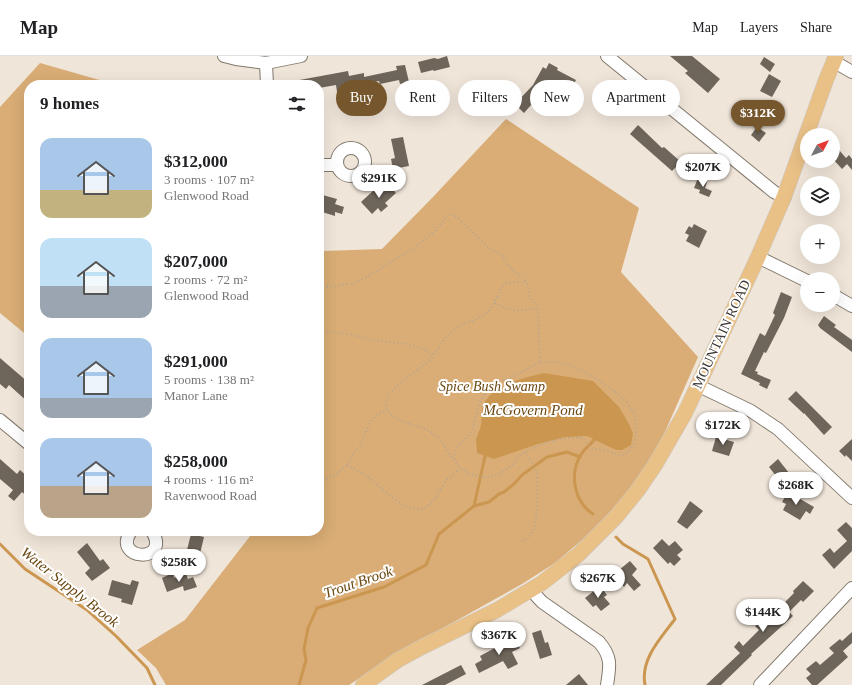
<!DOCTYPE html>
<meta charset="utf-8">
<style>
:root{--surface:#fff;--page:#f6f6f6;--text:#202124;--muted:#757577;--line:#e0e0e0;--accent:#76562c}
body{margin:0;font-family:"Times New Roman",serif;background:var(--page);color:var(--text);height:100vh;display:flex;flex-direction:column;font-size:15px;white-space:nowrap}
*{box-sizing:border-box;margin:0}
p{font-size:13px;color:var(--muted)}
.icon{flex:none;width:22px;height:22px;fill:none;stroke:currentColor;stroke-width:2;stroke-linecap:round;stroke-linejoin:round}
.map{position:relative;flex:1;overflow:hidden}
.side{position:absolute;left:24px;top:24px;width:300px;height:456px;display:flex;flex-direction:column;background:var(--surface);border-radius:16px;box-shadow:0 4px 16px #0002}
.side>*{flex:none}
.hud{position:absolute;left:336px;top:24px;width:380px;height:36px;display:flex;gap:8px}
.needle{width:26px;rotate:49deg}
.controls{position:absolute;left:800px;top:72px;display:grid;gap:8px}
.controls a{display:grid;place-items:center;width:40px;height:40px;border-radius:50%;background:var(--surface);box-shadow:0 4px 16px #0002;font-size:20px}
.price{position:absolute;translate:-50% -34px;padding:0 9px;border-radius:14px;background:#fff;color:#222;font-size:13px;line-height:26px;filter:drop-shadow(0 1px 2px #0008)}
.price::after{content:'';position:absolute;left:50%;top:24px;width:12px;height:9px;margin-left:-6px;background:inherit;clip-path:polygon(0 0,100% 0,50% 100%)}
.price.selected{background:var(--accent);color:#fff}
ul{padding:0;list-style:none}
li{display:flex;align-items:center;gap:12px;height:100px;padding:0 16px}
li span{display:grid;place-items:center;flex:none;width:112px;height:80px;border-radius:12px;color:#555}
li>.icon{margin-inline-start:auto}
span .icon{width:48px;height:48px;fill:#fffc;stroke-width:1}
li b{font-size:17px}
h2{display:flex;justify-content:space-between;align-items:center;height:48px;padding:0 16px;font-size:17px}
.pill{padding:0 14px;border-radius:18px;background:var(--surface);box-shadow:0 4px 16px #0002;font-size:14px;line-height:36px}
.pill.selected{background:var(--accent);color:#fff}
header{display:flex;align-items:center;gap:24px;box-sizing:border-box;height:56px;padding:0 20px;background:var(--surface);border-bottom:1px solid var(--line)}
header strong{font-size:19px}
nav{display:flex;gap:22px;margin-inline-start:auto;font-size:14px}
.map>svg:first-child{display:block}
</style>
<header>
<strong>Map</strong>
<nav><a>Map</a><a>Layers</a><a>Share</a></nav>
</header>
<div class="map">
<svg width="852" height="629" viewBox="0 0 852 629">
<rect width="100%" height="100%" fill="#f0e5d9"/>
<g fill="#d9ad75">
<polygon points="40,7 117,29 29,29 29,281 0,257 0,51"/>
<polygon points="506,63 639,152 621,216 698,301 653,403 624,440 596,472 555,507 522,528 393,600 349,629 166,629 156,612 137,594 185,564 254,475 319,475 319,192 323,195 382,193 433,141"/>
</g>
<path fill="#cb9750" d="M544,317l49,8 26,26 11,19 3,8 -2,11 -9,5h-6l-29,-14 -22,1 -27,7 -44,15 -17,-6c0,-4 -1,-9 -1,-13 1,-5 4,-10 5,-15 1,-6 0,-13 2,-19 8,-21 41,-28 61,-33z"/>
<g fill="none" stroke-linecap="round" stroke-linejoin="round">
<g stroke="#cb9750" stroke-width="3">
<polyline points="474,450 489,446 499,438 504,436 514,428 522,419 547,401 567,396 580,401"/>
<path d="M593,458c-20,-13 -24,-42 -11,-61 4,-6 11,-10 14,-16"/>
<path d="M616,481l7,7 25,15 27,60c-14,19 -35,40 -30,66"/>
<polyline points="0,488 25,513 87,554 116,580 147,612 155,629"/>
<polyline points="299,629 306,604 304,593 308,572 317,552 384,531 426,509 439,478 474,450 486,396"/>
</g>
</g>
<g fill="#6f665b">
<polygon points="447,0 450,11 434,15 433,14 421,17 418,6 434,2 438,3"/>
<polygon points="670,0 692,0 720,23 708,37 685,17 688,15"/>
<polygon points="764,1 775,8 770,16 760,8"/>
<polygon points="549,7 558,12 557,14 576,24 566,43 546,32 524,57 515,48 533,29 543,11 546,13"/>
<polygon points="405,9 409,26 400,28 399,24 380,28 379,25 356,29 357,32 337,36 336,29 319,32 319,29 295,29 294,25 348,15 349,20 364,17 364,21 397,14 396,10"/>
<polygon points="769,18 781,25 772,41 760,35"/>
<polygon points="638,69 662,92 664,91 681,106 672,115 630,78"/>
<polygon points="757,71 766,77 759,86 751,79"/>
<polygon points="403,81 409,110 393,113 391,103 395,102 391,83"/>
<polygon points="839,94 846,102 849,99 852,103 852,114 847,108 842,113 833,103 833,99"/>
<polygon points="698,122 707,126 705,132 712,135 709,141 699,137 700,134 694,132"/>
<polygon points="388,128 396,137 385,147 388,150 381,156 378,152 372,158 361,146 374,134 377,137"/>
<polygon points="319,138 337,143 335,148 344,151 342,158 335,156 335,160 319,155"/>
<polygon points="694,168 707,175 699,192 686,185 689,179 685,177 689,170 692,172"/>
<polygon points="781,236 792,241 784,262 766,297 764,296 755,315 758,316 757,318 771,324 767,333 759,329 760,327 741,318 760,277 765,280 775,259 773,257"/>
<polygon points="824,260 836,269 834,271 852,284 852,296 820,272 818,269"/>
<polygon points="0,302 29,327 29,347 9,329 6,333 0,328"/>
<polygon points="796,335 832,371 824,379 804,357 804,358 788,343"/>
<polygon points="716,381 734,386 729,400 712,395"/>
<polygon points="852,383 852,405 846,399 845,401 839,395"/>
<polygon points="0,403 17,418 20,414 29,422 29,442 22,436 14,445 8,440 13,434 0,423"/>
<polygon points="778,403 789,417 779,424 769,411"/>
<polygon points="788,436 814,451 810,458 806,455 800,464 783,454 786,448 782,446"/>
<polygon points="690,445 703,455 687,473 677,466"/>
<polygon points="846,466 852,472 852,495 834,513 822,499 830,492 834,497 847,485 837,474"/>
<polygon points="191,478 204,481 198,506 185,503 185,501 183,501 185,493 187,494"/>
<polygon points="662,483 669,490 675,485 683,494 677,499 681,503 674,510 670,506 668,508 653,492"/>
<polygon points="87,487 100,505 103,503 110,512 92,525 85,517 90,512 77,496"/>
<polygon points="630,505 637,513 632,519 641,529 634,535 627,527 624,531 617,522 622,518 619,514"/>
<polygon points="173,517 174,522 186,518 188,523 193,521 197,531 184,535 183,530 167,536 162,522"/>
<polygon points="112,524 130,529 132,524 139,526 132,549 121,546 122,543 108,539"/>
<polygon points="803,525 814,535 803,546 801,544 789,556 793,560 751,598 752,599 721,629 706,629 740,597 734,591 739,585 743,590 759,574 755,570 761,564 763,566 777,554 794,537 793,535"/>
<polygon points="600,530 607,539 604,541 610,548 601,555 596,549 593,551 585,542"/>
<polygon points="541,574 545,587 548,586 552,599 540,603 532,577"/>
<polygon points="852,576 852,587 843,595 848,601 817,629 812,629 806,622 811,618 806,613 816,605 820,609 834,597 829,592 840,583 842,585"/>
<polygon points="514,582 520,592 512,596 518,608 508,613 503,605 479,617 475,608 482,604 480,600"/>
<polygon points="461,609 466,618 445,629 422,629"/>
<polygon points="579,618 588,629 566,629"/>
</g>
<g fill="none" stroke-linecap="round" stroke-linejoin="round">
<g stroke="#82796d" stroke-width="14">
<g id="minor">
<polyline points="224,0 236,3 266,7 301,0"/>
<polyline points="607,0 774,136 784,141"/>
<polyline points="833,5 852,16"/>
<polyline points="266,7 267,29"/>
<circle cx="351" cy="106" r="14"/>
<polyline points="319,109 337,109"/>
<polyline points="758,201 807,225"/>
<polyline points="833,239 852,250"/>
<polyline points="697,329 751,355 778,373 852,442"/>
<polyline points="0,364 29,388"/>
<path d="M131,475c-20,30 41,33 21,0"/>
<path d="M531,534l11,12 57,40c13,15 11,24 8,43"/>
<polyline points="760,629 852,532"/>
</g>
</g>
<g stroke="#c8c7c6" stroke-width="16">
<polyline id="major" points="363,629 398,604 422,591 497,554 542,527 579,498 616,461 638,434 655,409 685,357 758,201 784,141 826,24 836,0"/>
</g>
<g stroke="#aca49a" stroke-width="1.5" stroke-dasharray="1 3" stroke-linecap="butt">
<polyline points="319,231 331,231 354,227 367,221 418,189 435,175 448,159 454,159 459,163 487,190 501,199 514,216 523,221 527,228 530,241 536,248 538,253 540,307"/>
<path d="M495,247c9,4 17,9 27,7 6,0 10,-2 16,-1"/>
<path d="M319,279c14,-7 40,2 55,5 20,3 41,2 59,15"/>
<path d="M454,403c-1,-16 17,-18 20,-36 3,-13 7,-29 18,-37 7,-5 15,-7 23,-10 9,-5 19,-13 30,-14 20,-2 41,9 56,20 19,14 37,23 35,49 0,4 0,8 -2,12 -3,7 -8,12 -15,13l-10,-5 -16,-2 -11,-11c-21,-2 -41,5 -59,15 -4,2 -6,7 -10,11 -19,16 -31,18 -52,4 -4,-2 -5,-5 -7,-9 -2,-3 -4,-4 -6,-7 -4,-5 -5,-11 -10,-15 -15,-13 -38,-12 -51,-26 -7,-21 27,-37 40,-48 11,-11 16,-27 29,-35 10,-7 22,-7 31,-15 10,-10 10,-23 19,-30l20,-2"/>
<path d="M347,409c7,4 15,8 21,12 14,11 43,43 60,29 9,-8 12,-17 18,-25 4,-5 10,-9 14,-12"/>
<polyline points="319,427 334,420 347,409 354,397 360,390 370,366 377,358 387,355"/>
<path d="M523,486c4,-4 9,-8 11,-14 3,-8 5,-49 2,-57 -2,-6 -8,-13 -11,-19"/>
</g>
<use href="#minor" stroke="#fff" stroke-width="12"/>
<use href="#major" stroke="#e9c187" stroke-width="15"/>
</g>
<g text-anchor="middle" stroke-width="4" stroke-linejoin="round" paint-order="stroke">
<g font-size="14" fill="#3b3732" stroke="#fff">
<text transform="translate(721 278) rotate(-65)" y="5">MOUNTAIN ROAD</text>
</g>
<g font-size="14" font-style="italic" fill="#6b4711" stroke="#fff">
<text x="492" y="335">Spice Bush Swamp</text>
</g>
<g font-size="15" font-style="italic" fill="#6b4710" stroke="#fff">
<text x="533" y="359">McGovern Pond</text>
<text transform="translate(358 526) rotate(-19)" y="5">Trout Brook</text>
<text transform="translate(70 531) rotate(38)" y="5">Water Supply Brook</text>
</g>
</g>
</svg>
<div class="controls">
<a><svg class="needle" viewBox="-14 -14 28 28"><path d="M0-13l5 13h-10z" fill="#e53935"/><path d="M0 13l5-13h-10z" fill="#757577"/></svg></a>
<a><svg class="icon" aria-label="layers" viewBox="0 0 24 24"><path d="M12 4l9 5-9 5-9-5zM3 14l9 5 9-5"/></svg></a>
<a>+</a>
<a>−</a>
</div>
<b class="price selected" style="left:758px;top:78px">$312K</b>
<b class="price" style="left:703px;top:132px">$207K</b>
<b class="price" style="left:379px;top:143px">$291K</b>
<b class="price" style="left:723px;top:390px">$172K</b>
<b class="price" style="left:796px;top:450px">$268K</b>
<b class="price" style="left:179px;top:527px">$258K</b>
<b class="price" style="left:598px;top:543px">$267K</b>
<b class="price" style="left:763px;top:577px">$144K</b>
<b class="price" style="left:499px;top:600px">$367K</b>
<div class="hud">
<a class="pill selected">Buy</a>
<a class="pill">Rent</a>
<a class="pill">Filters</a>
<a class="pill">New</a>
<a class="pill">Apartment</a>
</div>
<section class="side">
<h2>9 homes<svg class="icon" aria-label="filters" viewBox="0 0 24 24"><path d="M4 7h16M4 17h16"/><circle cx="9" cy="7" r="2"/><circle cx="15" cy="17" r="2"/></svg></h2>
<ul>
<li><span style="background:linear-gradient(#a9c7e8 65%,#c2b280 0)"><svg class="icon" aria-label="home" viewBox="0 0 24 24"><path d="M3 11l9-7 9 7M6 9v11h12V9"/></svg></span><div><b>$312,000</b><p>3 rooms · 107 m²</p><p>Glenwood Road</p></div></li>
<li><span style="background:linear-gradient(#bfe0f5 60%,#9aa5b1 0)"><svg class="icon" aria-label="home" viewBox="0 0 24 24"><path d="M3 11l9-7 9 7M6 9v11h12V9"/></svg></span><div><b>$207,000</b><p>2 rooms · 72 m²</p><p>Glenwood Road</p></div></li>
<li><span style="background:linear-gradient(#a9c7e8 75%,#9aa5b1 0)"><svg class="icon" aria-label="home" viewBox="0 0 24 24"><path d="M3 11l9-7 9 7M6 9v11h12V9"/></svg></span><div><b>$291,000</b><p>5 rooms · 138 m²</p><p>Manor Lane</p></div></li>
<li><span style="background:linear-gradient(#a9c7e8 60%,#b9a48a 0)"><svg class="icon" aria-label="home" viewBox="0 0 24 24"><path d="M3 11l9-7 9 7M6 9v11h12V9"/></svg></span><div><b>$258,000</b><p>4 rooms · 116 m²</p><p>Ravenwood Road</p></div></li>
</ul>
</section>
</div>
